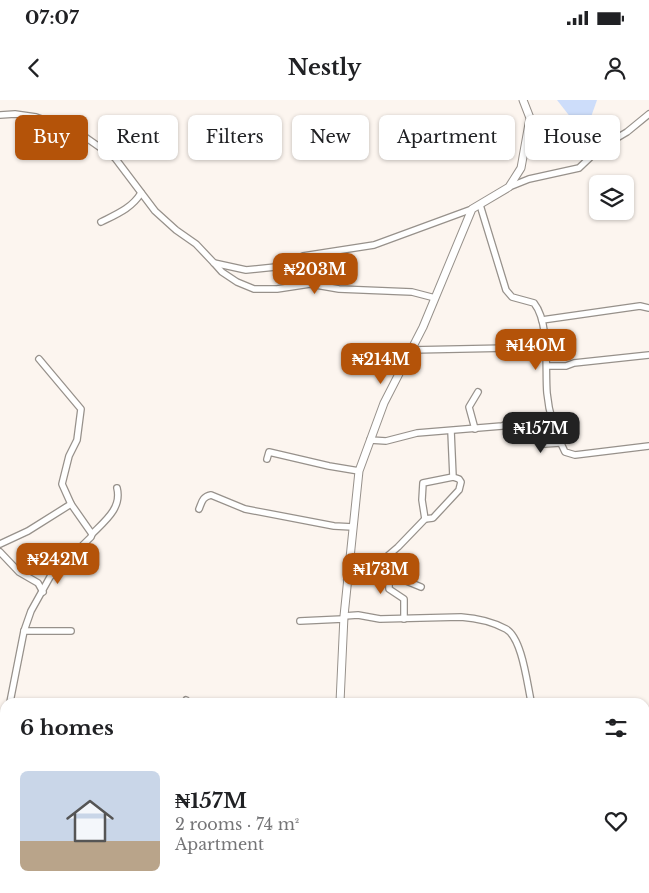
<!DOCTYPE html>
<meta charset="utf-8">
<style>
:root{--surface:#fff;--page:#f6f6f6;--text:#202124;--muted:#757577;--accent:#b45309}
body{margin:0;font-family:"Libre Baskerville",serif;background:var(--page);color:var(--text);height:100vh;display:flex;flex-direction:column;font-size:19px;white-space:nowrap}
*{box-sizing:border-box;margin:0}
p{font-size:16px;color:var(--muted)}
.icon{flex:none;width:28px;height:28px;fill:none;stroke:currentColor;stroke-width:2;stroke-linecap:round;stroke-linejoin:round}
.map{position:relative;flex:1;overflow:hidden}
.panel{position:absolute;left:0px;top:598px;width:650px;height:196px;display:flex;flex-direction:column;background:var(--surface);border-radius:15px 15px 0 0;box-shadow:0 1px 4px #0004}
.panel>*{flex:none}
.guide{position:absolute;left:15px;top:15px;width:620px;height:45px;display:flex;gap:10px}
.tools{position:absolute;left:589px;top:75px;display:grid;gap:10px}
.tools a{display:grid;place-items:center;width:45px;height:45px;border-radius:8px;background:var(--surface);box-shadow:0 1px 4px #0004;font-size:25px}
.price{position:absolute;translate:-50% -42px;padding:0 11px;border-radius:10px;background:var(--accent);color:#fff;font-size:16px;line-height:32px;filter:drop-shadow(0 1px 2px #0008)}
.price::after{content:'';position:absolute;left:50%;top:30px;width:15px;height:11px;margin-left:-8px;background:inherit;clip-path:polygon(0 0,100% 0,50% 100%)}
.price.on{background:#222;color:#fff}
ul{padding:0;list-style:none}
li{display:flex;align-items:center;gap:15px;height:125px;padding:0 20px}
li span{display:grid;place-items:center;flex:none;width:140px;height:100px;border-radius:8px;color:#555}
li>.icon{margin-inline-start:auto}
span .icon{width:60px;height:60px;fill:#fffc;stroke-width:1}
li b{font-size:21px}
h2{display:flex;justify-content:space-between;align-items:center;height:60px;padding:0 20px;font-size:21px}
.chip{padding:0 18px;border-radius:8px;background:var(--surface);box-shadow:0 1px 4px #0004;font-size:18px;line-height:45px}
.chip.on{background:var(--accent);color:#fff}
.status{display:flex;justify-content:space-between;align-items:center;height:35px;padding:0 25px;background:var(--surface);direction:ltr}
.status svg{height:14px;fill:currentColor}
header{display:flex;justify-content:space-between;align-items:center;height:65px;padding:0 20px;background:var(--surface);font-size:22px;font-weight:700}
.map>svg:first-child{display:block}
</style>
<div class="status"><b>07:07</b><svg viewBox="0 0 49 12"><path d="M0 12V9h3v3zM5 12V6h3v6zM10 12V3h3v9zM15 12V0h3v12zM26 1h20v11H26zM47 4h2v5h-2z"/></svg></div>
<header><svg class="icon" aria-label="back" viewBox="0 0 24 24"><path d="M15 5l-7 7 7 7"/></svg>Nestly<svg class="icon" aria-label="person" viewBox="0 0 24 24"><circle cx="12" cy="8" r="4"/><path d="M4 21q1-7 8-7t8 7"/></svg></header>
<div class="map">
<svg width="649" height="793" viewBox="0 0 649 793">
<rect width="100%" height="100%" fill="#fcf5ef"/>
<polygon fill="#cdddfa" points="557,0 597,0 586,31 575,23"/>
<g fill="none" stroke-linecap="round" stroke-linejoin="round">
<g stroke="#97918b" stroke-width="8">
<g id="minor">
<polyline points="0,15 15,14 36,17 78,32 115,58 155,111 176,130 196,144 214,163 246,170 285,166 303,156 374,145 472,109"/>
<polyline points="509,87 529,79 579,68 600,48 627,32 649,14"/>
<path d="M480,105l26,85 6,7 22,6c16,20 11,66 13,90 2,22 8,40 18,59l10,3 74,-9"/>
<path d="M101,122c16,-8 31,-14 40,-29"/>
<polyline points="214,163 222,172 237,182 254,189 277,189 310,184 339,189 412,192 435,198"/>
<polyline points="542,220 640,206 649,208"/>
<polyline points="411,250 509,248"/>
<polyline points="547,266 566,266 574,263 649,255"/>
<polyline points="475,329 469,307 478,292"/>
<polyline points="370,340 386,341 417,333 502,326 515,321 544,344 560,343"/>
<polyline points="267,359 269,352 329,366 359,371"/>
<path d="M199,409c3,-7 3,-12 12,-14l34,14 89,17 19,1"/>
<polyline points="425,419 422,400 423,383 453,377"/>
<path d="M92,434c13,-13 30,-26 25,-46"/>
<polyline points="0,444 28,431 71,404"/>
<polyline points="0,452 19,472 38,483 43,492"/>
<polyline points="383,460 389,469 389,489 404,499 404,519"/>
<polyline points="389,469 399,478 421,487"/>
<polyline points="347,480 384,459 398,447 425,419 433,418 459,390 461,382 459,379 453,377 451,331"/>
<path d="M344,516l14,-1 22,4 81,-2c14,1 32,5 45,12 16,9 21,54 25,72"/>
<polyline points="300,521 343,519 344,520"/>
<polyline points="24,531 71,531"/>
<polyline points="10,602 24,531 31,511 50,477 91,437 92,434 71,404 62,384 69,356 77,340 81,309 39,259"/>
<polyline points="185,602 186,600"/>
<polyline points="645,620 649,615"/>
<polyline points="0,671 5,641"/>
<polyline points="645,731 649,735"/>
<polyline points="204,789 205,793"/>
<polyline points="319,789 319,793"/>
<polyline points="575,793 576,789"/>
</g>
</g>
<g stroke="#97918b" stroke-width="9">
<polyline id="tertiary" points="340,602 344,516 359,371 384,303 423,227 472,109 509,87 521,68 530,18 523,0"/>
</g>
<g stroke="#97918b" stroke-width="9">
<g id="secondary">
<polyline points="645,680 649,680"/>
<polyline points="0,691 5,691"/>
</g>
</g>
<use href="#minor" stroke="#fff" stroke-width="5.5"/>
<use href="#tertiary" stroke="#fff" stroke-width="7"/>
<use href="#secondary" stroke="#fff" stroke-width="8"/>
</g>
</svg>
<div class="tools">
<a><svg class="icon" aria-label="layers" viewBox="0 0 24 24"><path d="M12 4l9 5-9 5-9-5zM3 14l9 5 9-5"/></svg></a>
</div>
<b class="price" style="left:315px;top:195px">₦203M</b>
<b class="price" style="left:536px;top:271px">₦140M</b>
<b class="price" style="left:381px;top:285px">₦214M</b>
<b class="price on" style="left:541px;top:354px">₦157M</b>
<b class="price" style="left:58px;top:485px">₦242M</b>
<b class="price" style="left:381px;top:495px">₦173M</b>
<div class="guide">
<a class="chip on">Buy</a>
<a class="chip">Rent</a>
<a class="chip">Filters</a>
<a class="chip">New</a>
<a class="chip">Apartment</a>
<a class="chip">House</a>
</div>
<section class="panel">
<h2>6 homes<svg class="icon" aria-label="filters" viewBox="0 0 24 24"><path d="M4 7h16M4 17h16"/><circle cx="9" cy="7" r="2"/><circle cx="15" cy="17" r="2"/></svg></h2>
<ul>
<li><span style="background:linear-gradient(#c9d6e8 70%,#b9a48a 0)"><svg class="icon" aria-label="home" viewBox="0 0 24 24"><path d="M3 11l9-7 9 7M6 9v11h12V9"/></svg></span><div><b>₦157M</b><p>2 rooms · 74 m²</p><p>Apartment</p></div><svg class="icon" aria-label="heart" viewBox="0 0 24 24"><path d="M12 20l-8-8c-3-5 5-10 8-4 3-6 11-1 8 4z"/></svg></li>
</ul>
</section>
</div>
